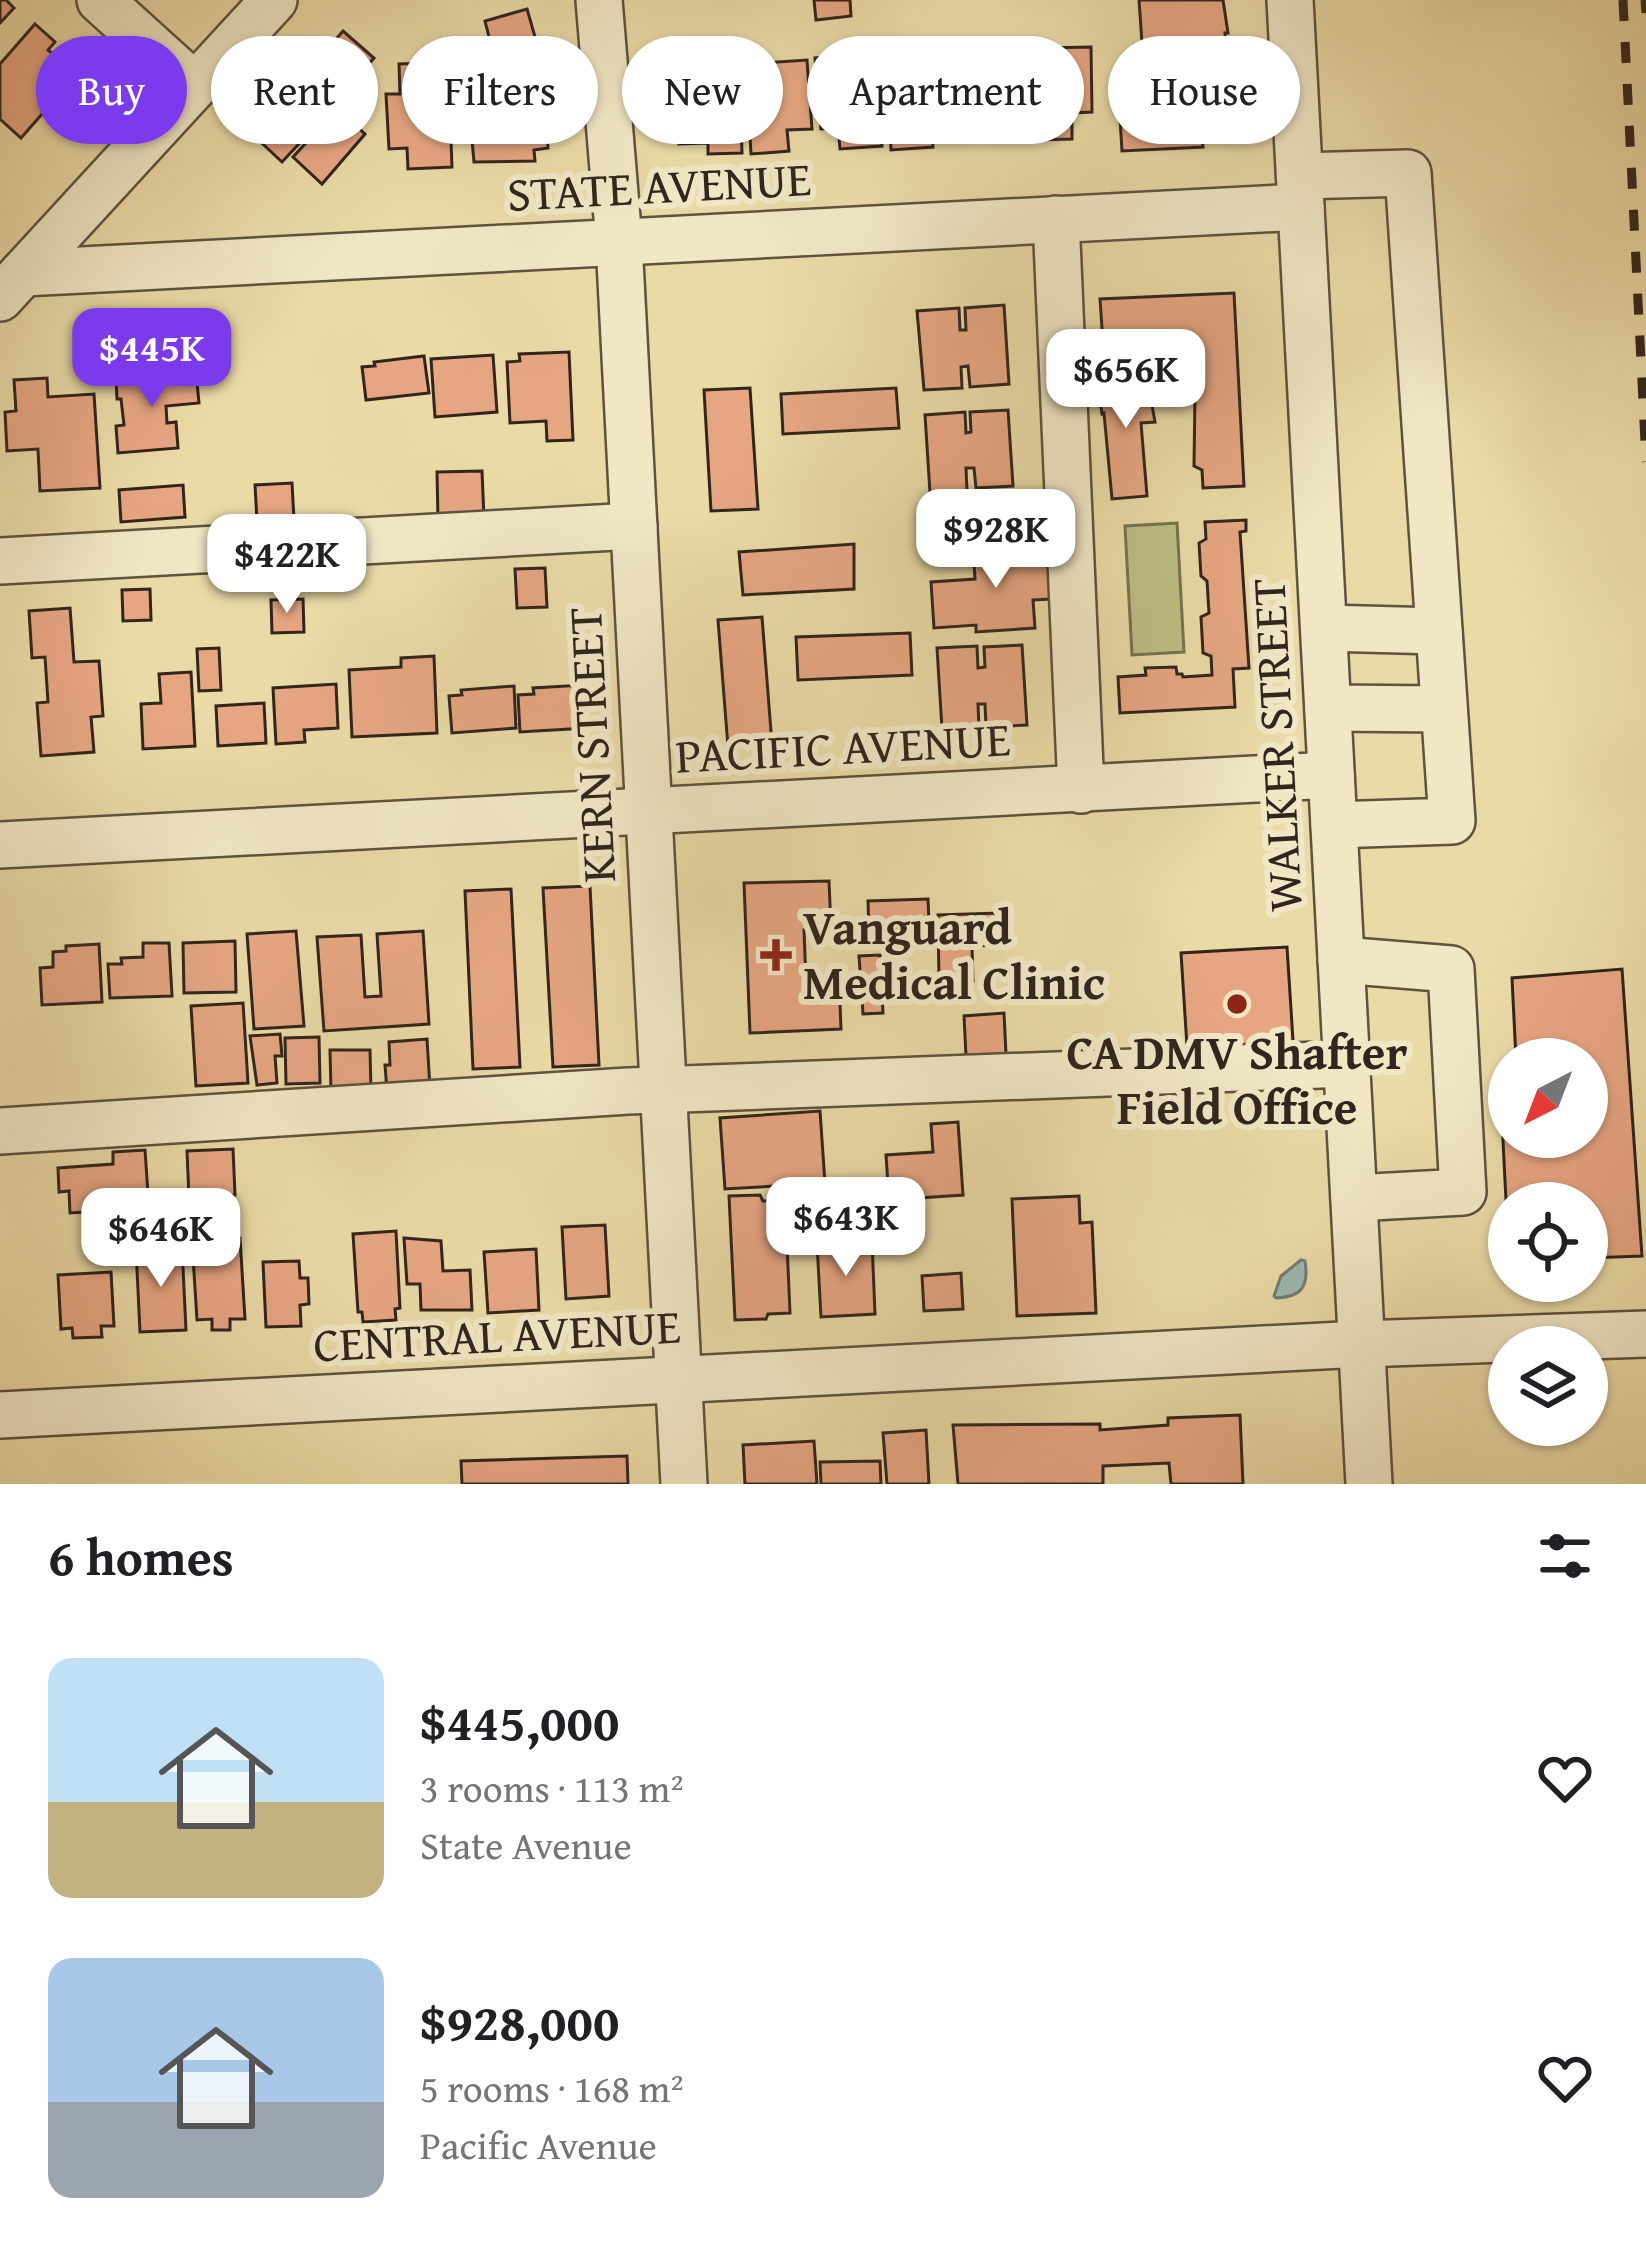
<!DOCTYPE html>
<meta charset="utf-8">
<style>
:root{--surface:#fff;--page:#f2f2f2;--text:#202124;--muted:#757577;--accent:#7c3aed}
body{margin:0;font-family:"Gentium Book Plus",serif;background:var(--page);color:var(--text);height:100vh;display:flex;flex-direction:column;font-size:45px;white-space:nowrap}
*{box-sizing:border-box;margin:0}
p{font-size:39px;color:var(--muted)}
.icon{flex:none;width:66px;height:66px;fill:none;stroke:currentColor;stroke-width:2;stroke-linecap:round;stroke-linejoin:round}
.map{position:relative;height:1484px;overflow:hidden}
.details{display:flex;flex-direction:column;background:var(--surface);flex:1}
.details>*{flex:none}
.banner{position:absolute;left:36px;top:36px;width:1575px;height:108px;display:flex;gap:24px}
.needle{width:78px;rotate:222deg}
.fabs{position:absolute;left:1488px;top:1038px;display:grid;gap:24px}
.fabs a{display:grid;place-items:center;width:120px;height:120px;border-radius:50%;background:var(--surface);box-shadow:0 3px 9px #0004;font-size:60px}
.price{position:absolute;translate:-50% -102px;padding:0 27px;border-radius:24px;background:#fff;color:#222;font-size:39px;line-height:78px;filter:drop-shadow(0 3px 6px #0008)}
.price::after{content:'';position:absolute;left:50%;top:72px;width:36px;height:27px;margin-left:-18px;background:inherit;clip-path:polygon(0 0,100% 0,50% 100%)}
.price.on{background:var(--accent);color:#fff}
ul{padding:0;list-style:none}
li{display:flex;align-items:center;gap:36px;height:300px;padding:0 48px}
li span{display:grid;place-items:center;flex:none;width:336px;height:240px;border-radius:24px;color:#555}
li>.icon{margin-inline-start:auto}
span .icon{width:144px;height:144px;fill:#fffc;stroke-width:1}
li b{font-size:51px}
h2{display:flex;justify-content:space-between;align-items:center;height:144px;padding:0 48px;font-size:51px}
.pill{padding:0 42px;border-radius:54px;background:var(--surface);box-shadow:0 3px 9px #0004;font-size:42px;line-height:108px}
.pill.on{background:var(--accent);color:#fff}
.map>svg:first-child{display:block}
</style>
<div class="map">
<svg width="1646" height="1484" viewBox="0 0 1646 1484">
<rect width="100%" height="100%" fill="#eadaa6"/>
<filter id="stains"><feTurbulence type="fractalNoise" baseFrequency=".00167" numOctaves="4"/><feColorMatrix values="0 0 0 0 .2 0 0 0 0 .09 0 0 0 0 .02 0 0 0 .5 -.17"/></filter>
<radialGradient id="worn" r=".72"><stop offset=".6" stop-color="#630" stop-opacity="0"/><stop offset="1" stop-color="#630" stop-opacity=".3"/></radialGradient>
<polygon fill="#bcbe83" stroke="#767250" stroke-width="3" points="1177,523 1184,652 1132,655 1125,526"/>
<path fill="#9db8b3" stroke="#727d77" stroke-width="3" d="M1301,1260l4,1c4,25 -3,36 -29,37l-2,-2 7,-20z"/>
<g fill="#e6a682" stroke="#31251d" stroke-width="3">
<polygon points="0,0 6,0 14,8 0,23"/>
<polygon points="814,0 850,0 851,16 816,20"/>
<polygon points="1139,0 1223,0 1228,33 1225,33 1228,66 1208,68 1207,58 1157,62 1157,57 1143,57"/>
<polygon points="527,9 546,75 551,119 546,122 548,148 534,150 535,161 474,162 470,118 508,114 508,86 499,55 494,57 485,21"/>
<polygon points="35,24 55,42 48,50 77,74 21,138 0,119 0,64"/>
<polygon points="343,31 374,58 364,69 373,76 357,95 368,104 352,122 365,134 322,184 293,157 317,131 282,100"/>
<polygon points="1091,47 1092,112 1072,113 1072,139 1035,140 1035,102 1043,102 1042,48"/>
<polygon points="1005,49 1008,104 1023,103 1026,140 988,142 987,121 964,123 960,52"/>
<polygon points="947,52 951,121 931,123 933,147 891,150 889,110 907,109 904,55"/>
<polygon points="865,54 870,112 879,111 882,146 840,149 838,128 821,129 815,58"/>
<polygon points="807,60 812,129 787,130 789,151 751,154 749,117 766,116 762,63"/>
<polygon points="448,62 452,167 408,169 407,148 389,149 386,94 400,94 399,64"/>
<polygon points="727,62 729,121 741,121 742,153 708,154 708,143 679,144 677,63"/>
<polygon points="1182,76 1183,82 1203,81 1208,129 1202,129 1203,147 1122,151 1118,86 1137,85 1137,78"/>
<polygon points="279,102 310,132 282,162 250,132"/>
<polygon points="1234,293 1244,486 1203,488 1202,470 1194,466 1195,392 1189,390 1187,352 1194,349 1194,336 1157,337 1158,349 1125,350 1124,342 1103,343 1100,299"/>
<polygon points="1004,305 1009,384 970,387 968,366 961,367 962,388 924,390 917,311 959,308 960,330 966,330 965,308"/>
<polygon points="569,352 573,440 547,441 546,421 510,423 507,362 520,361 519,354"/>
<polygon points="493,355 497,412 435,417 431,359"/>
<polygon points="424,356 429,393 366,400 362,367 375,366 374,362"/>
<polygon points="1146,371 1155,422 1141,423 1147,496 1112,499 1104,413 1102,414 1099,393 1104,394 1102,377"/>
<polygon points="196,372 199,403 166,406 167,423 176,422 178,448 118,453 116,426 124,425 121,399 117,399 116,378"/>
<polygon points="47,378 48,397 94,394 100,488 40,491 38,449 7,451 5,412 16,411 14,380"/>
<polygon points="750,388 758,509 711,511 704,390"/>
<polygon points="896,388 899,428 783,434 781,394"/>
<polygon points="1008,410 1013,486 976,488 974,468 966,468 967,491 930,493 925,415 965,412 966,433 971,432 970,412"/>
<polygon points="482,471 484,518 438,519 437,472"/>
<polygon points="292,483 295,538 258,540 255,485"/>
<polygon points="183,485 185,517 121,522 119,490"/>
<polygon points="1246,520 1246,531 1240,532 1249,668 1233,669 1235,707 1120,713 1118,677 1146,675 1145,668 1176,667 1177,674 1182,674 1183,677 1212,675 1211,656 1203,653 1201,617 1209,613 1207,581 1201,576 1199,543 1206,539 1205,522"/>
<polygon points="854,544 854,589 743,595 739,552"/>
<polygon points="1048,545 1051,599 1033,600 1035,628 976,632 976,625 934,628 931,582 975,579 973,550"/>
<polygon points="545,568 547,607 517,608 515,569"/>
<polygon points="150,589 151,620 123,621 122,590"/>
<polygon points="303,599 304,632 272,633 271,600"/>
<polygon points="70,608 74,662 99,661 103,716 91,717 94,752 41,756 37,703 48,702 45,657 32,658 29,611"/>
<polygon points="762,617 772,744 728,747 718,620"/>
<polygon points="910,633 912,675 798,680 796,637"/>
<polygon points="1022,645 1027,725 986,727 985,704 978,704 979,727 942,729 937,648 977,646 978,668 985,667 984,647"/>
<polygon points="219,648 221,690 199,691 197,649"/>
<polygon points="434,656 437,733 352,737 349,670 401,667 401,658"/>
<polygon points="191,672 195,746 143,749 141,704 161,703 159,674"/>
<polygon points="336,684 338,728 304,730 305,742 276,744 273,688"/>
<polygon points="583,685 586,728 520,732 518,695 534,694 533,688"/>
<polygon points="514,686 516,728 452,733 449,696 462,695 461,690"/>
<polygon points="264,703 266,743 218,746 216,706"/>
<polygon points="829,881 831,929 804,930 806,981 839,979 841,1029 750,1033 744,883"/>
<polygon points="590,886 599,1065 553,1067 543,888"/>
<polygon points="511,889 520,1067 473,1069 465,891"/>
<polygon points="928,899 930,946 904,946 904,937 869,938 868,901"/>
<polygon points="999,913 1000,945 972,946 973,981 939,982 938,915"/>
<polygon points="296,931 304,1026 254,1029 247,934"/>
<polygon points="423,931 429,1024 324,1031 317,937 361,935 365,997 381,996 377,934"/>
<polygon points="235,941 236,992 184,993 183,943"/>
<polygon points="143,943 169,943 172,996 110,998 108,964 122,964 121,958 143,957"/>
<polygon points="99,944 102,1002 42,1005 40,968 53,967 53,952 66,951 66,946"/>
<polygon points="1287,947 1294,1056 1188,1062 1181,953"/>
<polygon points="880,955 883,1013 863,1014 859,956"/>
<polygon points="1622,969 1642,1256 1587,1258 1587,1203 1509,1203 1509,1260 1502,1121 1509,1121 1509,1137 1587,1137 1587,1059 1516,1059 1512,978"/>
<polygon points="243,1003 248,1083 196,1086 191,1006"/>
<polygon points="1004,1013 1006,1054 966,1056 964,1016"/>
<polygon points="280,1034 282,1056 275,1056 277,1083 257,1085 250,1036"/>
<polygon points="319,1037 320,1083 286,1084 285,1038"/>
<polygon points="427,1039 430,1088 387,1091 385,1065 390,1065 389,1042"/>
<polygon points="330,1050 370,1050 371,1091 331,1091"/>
<polygon points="820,1111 825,1183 725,1189 720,1118"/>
<polygon points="958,1122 963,1195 889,1200 886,1155 933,1152 931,1124"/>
<polygon points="233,1149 235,1195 216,1196 216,1204 198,1205 198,1197 189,1198 187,1151"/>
<polygon points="145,1150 149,1208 70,1213 69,1191 59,1192 58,1168 113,1164 113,1152"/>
<polygon points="760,1195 763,1201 790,1200 790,1220 786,1220 790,1313 768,1314 766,1319 735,1320 729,1196"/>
<polygon points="1079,1196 1080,1223 1092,1222 1096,1313 1017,1316 1012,1199"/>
<polygon points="605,1225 609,1296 566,1299 562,1227"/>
<polygon points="396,1231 400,1308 395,1309 396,1320 363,1322 362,1312 358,1312 353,1234"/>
<polygon points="240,1238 245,1319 230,1319 230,1330 212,1330 212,1319 197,1320 192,1241"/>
<polygon points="404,1238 441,1241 443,1271 470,1270 472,1310 421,1310 420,1284 407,1284"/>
<polygon points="872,1241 875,1314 821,1317 817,1244"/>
<polygon points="182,1247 186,1330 140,1332 136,1249"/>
<polygon points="536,1249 539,1310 488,1313 484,1252"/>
<polygon points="299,1261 300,1278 308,1278 309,1304 300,1305 301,1326 266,1327 263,1262"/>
<polygon points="111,1272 114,1326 101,1326 102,1337 73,1338 72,1328 61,1329 58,1275"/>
<polygon points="961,1273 963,1309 924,1311 922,1276"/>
<polygon points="1240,1415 1243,1484 1171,1484 1169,1463 1103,1466 1103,1484 958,1484 953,1425 1100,1424 1100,1430 1168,1425 1168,1418"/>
<polygon points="926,1430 929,1484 887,1484 883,1433"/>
<polygon points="814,1441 817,1484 745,1484 743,1445"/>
<polygon points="627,1456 628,1484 462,1484 461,1461"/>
<polygon points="880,1461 881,1484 821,1484 820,1462"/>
</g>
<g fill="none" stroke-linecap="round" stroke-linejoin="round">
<g stroke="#5f523f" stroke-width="50">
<g id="minor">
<polyline points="100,0 195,86"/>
<polyline points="599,0 619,242 684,1484"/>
<polyline points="1290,0 1369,1484"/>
<polyline points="1300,176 1408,173 1452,821 1334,825"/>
<polyline points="1056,219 1081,790"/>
<polyline points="23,273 1301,207"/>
<polyline points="0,298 274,0"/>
<polyline points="0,561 634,526"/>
<polyline points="1324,628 1439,631"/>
<polyline points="1328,708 1444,709"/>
<polyline points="0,845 1331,775"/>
<polyline points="1341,960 1451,969 1463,1192 1354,1198"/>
<polyline points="0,1131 628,1091 1347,1064"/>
<polyline points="0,1415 1361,1344 1646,1334"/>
</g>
</g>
<use href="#minor" stroke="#f1e7c5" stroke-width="45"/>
<g stroke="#31251d" stroke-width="9" stroke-dasharray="21 21" stroke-linecap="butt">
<polyline points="1623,0 1646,462"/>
<polyline points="1645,0 1646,13"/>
</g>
</g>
<g fill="#8f2418" stroke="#f1e7c5" stroke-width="4.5">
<path d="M770 937h12v12h12v12h-12v12h-12v-12h-12v-12h12z"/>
<circle cx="1237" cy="1004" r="12"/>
</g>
<g text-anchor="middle" stroke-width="12" stroke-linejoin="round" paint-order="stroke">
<g font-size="48" fill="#31251d" stroke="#f1e7c5">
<text transform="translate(659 186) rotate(-3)" y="17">STATE AVENUE</text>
<text transform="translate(591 745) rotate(-93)" y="17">KERN STREET</text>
<text transform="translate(1276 745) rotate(-93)" y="17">WALKER STREET</text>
<text transform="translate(843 747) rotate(-3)" y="17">PACIFIC AVENUE</text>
<text transform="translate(497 1335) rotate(-3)" y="17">CENTRAL AVENUE</text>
</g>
<g font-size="48" font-weight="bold" fill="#31251d" stroke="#f1e7c5" text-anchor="start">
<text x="803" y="944">Vanguard<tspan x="803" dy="55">Medical Clinic</tspan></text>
<text x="1237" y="1069" text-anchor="middle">CA DMV Shafter<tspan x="1237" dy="55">Field Office</tspan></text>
</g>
</g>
<rect width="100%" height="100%" filter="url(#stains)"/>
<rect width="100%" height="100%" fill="url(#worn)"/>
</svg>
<div class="fabs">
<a><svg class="needle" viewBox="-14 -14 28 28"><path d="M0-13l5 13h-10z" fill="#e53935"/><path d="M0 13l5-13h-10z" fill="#757577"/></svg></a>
<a><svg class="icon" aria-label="locate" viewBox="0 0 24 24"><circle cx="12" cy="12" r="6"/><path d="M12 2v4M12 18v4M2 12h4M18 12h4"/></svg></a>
<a><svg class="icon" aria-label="layers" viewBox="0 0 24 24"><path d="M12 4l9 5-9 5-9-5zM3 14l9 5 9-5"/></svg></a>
</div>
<b class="price on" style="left:152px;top:410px">$445K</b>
<b class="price" style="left:1126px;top:431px">$656K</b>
<b class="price" style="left:996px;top:591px">$928K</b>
<b class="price" style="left:287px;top:616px">$422K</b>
<b class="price" style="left:846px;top:1279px">$643K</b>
<b class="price" style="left:161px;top:1290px">$646K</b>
<div class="banner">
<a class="pill on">Buy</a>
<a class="pill">Rent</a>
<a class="pill">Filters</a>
<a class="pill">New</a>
<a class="pill">Apartment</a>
<a class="pill">House</a>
</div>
</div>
<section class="details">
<h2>6 homes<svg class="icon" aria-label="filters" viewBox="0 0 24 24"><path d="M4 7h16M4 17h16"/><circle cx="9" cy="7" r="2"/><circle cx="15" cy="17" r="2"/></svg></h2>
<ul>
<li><span style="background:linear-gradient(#bfe0f5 60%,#c2b280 0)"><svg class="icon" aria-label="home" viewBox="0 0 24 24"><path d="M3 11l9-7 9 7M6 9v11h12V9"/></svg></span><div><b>$445,000</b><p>3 rooms · 113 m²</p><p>State Avenue</p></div><svg class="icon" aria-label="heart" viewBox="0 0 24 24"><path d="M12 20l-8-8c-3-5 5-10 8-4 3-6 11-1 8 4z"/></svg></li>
<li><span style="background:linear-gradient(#a9c7e8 60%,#9aa5b1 0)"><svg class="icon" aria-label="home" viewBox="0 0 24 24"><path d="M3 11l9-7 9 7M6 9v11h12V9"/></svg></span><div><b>$928,000</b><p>5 rooms · 168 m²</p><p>Pacific Avenue</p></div><svg class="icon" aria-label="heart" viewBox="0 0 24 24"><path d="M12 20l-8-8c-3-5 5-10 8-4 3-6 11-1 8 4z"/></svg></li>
</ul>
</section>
